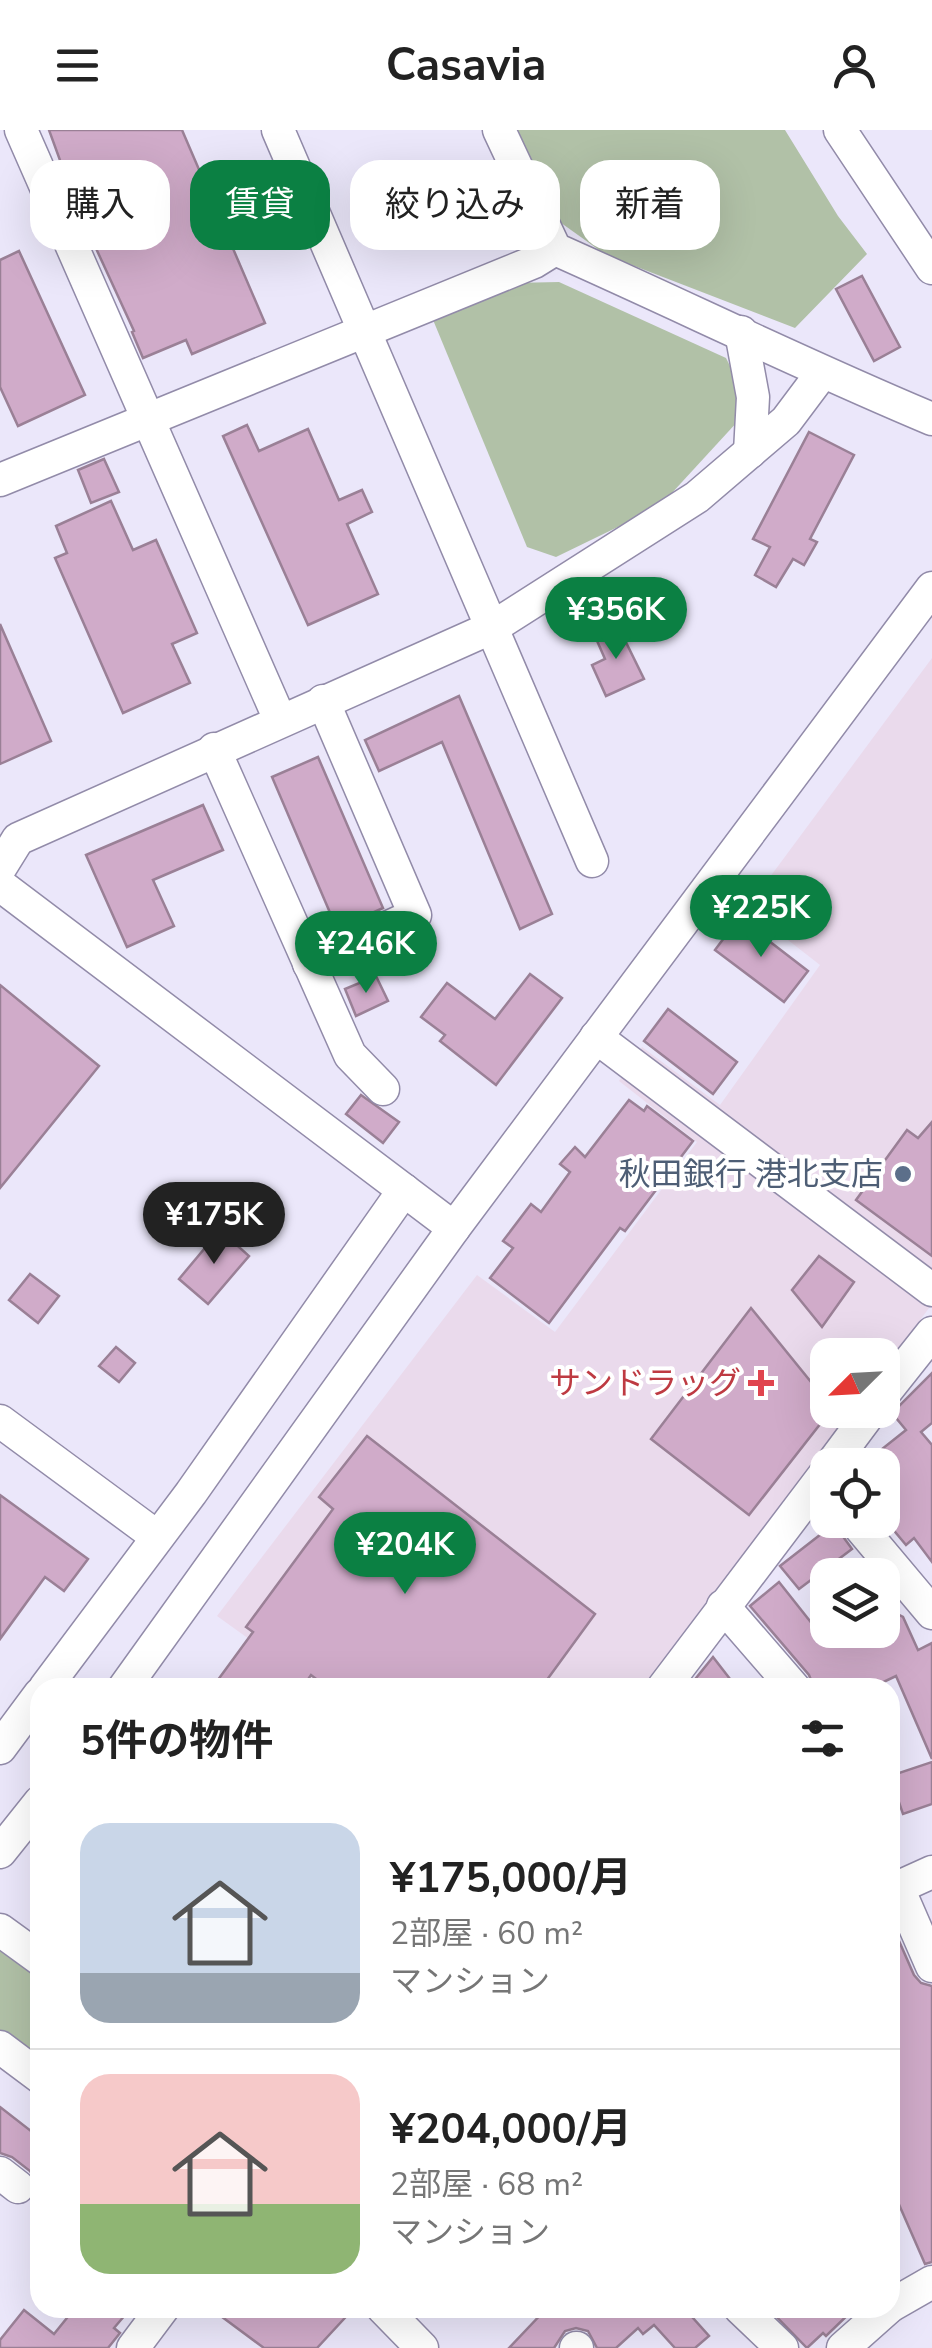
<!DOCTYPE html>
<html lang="ja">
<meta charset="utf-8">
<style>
:root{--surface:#fff;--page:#f2f2f2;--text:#222;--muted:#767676;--line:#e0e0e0;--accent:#0b8043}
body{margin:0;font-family:"Nunito Sans","Noto Sans JP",sans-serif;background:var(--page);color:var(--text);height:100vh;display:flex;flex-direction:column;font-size:38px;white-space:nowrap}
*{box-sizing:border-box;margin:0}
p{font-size:32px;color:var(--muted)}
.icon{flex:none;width:55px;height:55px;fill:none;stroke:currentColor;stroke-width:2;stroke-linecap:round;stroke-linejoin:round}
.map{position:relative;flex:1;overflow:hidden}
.details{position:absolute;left:30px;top:1548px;width:870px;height:640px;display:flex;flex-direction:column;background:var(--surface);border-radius:30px;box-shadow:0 10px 40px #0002}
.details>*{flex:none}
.guide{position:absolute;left:30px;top:30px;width:872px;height:90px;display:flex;gap:20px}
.needle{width:65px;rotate:246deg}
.fabs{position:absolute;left:810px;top:1208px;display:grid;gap:20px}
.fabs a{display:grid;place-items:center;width:90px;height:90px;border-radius:20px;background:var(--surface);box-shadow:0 10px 40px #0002;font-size:50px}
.price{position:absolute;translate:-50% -85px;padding:0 22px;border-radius:35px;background:var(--accent);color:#fff;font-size:32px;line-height:65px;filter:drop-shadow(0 2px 5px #0008)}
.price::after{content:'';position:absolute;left:50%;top:60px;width:30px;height:22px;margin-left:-15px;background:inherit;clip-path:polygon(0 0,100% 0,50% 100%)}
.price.on{background:#222;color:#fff}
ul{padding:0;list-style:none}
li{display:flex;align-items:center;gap:30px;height:250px;padding:0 50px}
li+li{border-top:2px solid var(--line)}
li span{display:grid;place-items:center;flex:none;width:280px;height:200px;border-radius:30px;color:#555}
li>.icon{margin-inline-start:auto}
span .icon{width:120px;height:120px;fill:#fffc;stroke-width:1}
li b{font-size:42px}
h2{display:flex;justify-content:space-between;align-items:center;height:120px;padding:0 50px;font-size:42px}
.chip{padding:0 35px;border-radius:30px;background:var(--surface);box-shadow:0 10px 40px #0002;font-size:35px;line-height:90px}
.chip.on{background:var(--accent);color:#fff}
header{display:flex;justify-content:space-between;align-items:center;height:130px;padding:0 50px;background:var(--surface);font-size:45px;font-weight:700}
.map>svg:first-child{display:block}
</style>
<header><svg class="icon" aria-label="menu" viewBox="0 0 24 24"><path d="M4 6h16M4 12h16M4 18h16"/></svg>Casavia<svg class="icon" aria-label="person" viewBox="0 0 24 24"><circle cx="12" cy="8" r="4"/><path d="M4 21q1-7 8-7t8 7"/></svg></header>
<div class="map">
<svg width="932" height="2218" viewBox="0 0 932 2218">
<rect width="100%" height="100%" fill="#ebe7fa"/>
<polygon fill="#eadaec" points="932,528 932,1174 883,1240 882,1225 828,1225 828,1280 853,1280 646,1557 316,1557 217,1486 477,1145 555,1202 697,1012 619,951 642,917 720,975 820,835 747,778"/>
<g fill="#b1c1a7">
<polygon points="512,0 785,0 838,86 867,124 795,198 606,125 550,85"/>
<polygon points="559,152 726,228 741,258 739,290 659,377 556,427 527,417 431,185 513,153"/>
<polygon points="0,1807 40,1837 40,1938 0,1908"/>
</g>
<g fill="#d0abc9" stroke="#9a8096" stroke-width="2.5">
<polygon points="49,0 182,0 265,193 192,224 186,210 143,228 132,202 134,201 77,77"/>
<polygon points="19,121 85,265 18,296 0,257 0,130"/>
<polygon points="862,146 900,217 874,231 836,159"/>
<polygon points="247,295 259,321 308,299 339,370 362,360 372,382 347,394 378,464 308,495 223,306"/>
<polygon points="809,302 854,325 810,409 817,412 804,435 793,429 776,457 755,445 770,417 753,409"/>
<polygon points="104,329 119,362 91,373 78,340"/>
<polygon points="111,371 133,420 156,410 197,503 172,514 190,553 123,583 55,428 67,423 56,396"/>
<polygon points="0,494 51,611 0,634"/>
<polygon points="617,494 644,549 606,566 592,535 605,529 594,504"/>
<polygon points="459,566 552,784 520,799 442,612 379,641 365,610"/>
<polygon points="318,627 383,778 337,799 272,647"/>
<polygon points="203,675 223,720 153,750 174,796 127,817 86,725"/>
<polygon points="739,788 808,841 784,872 715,820"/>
<polygon points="530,844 562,868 496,955 440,911 445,905 421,887 447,853 495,889"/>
<polygon points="376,846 388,871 356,886 345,859"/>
<polygon points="0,855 99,936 0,1058"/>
<polygon points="668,879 737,932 713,964 644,911"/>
<polygon points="361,965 399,992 383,1013 346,984"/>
<polygon points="629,970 644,981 647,976 693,1011 625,1101 620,1098 549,1193 490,1148 513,1118 503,1111 531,1074 541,1082 570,1042 560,1034 575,1017 585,1027"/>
<polygon points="932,992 932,1126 856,1070 907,1000 918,1008"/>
<polygon points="220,1100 249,1126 208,1174 179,1149"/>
<polygon points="819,1126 854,1152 822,1197 792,1160"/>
<polygon points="30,1144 59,1166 38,1193 9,1170"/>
<polygon points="751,1178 828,1273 828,1284 749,1385 651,1309"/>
<polygon points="116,1217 135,1233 119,1252 99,1236"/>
<polygon points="932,1243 932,1293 921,1302 932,1315 932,1432 914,1408 906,1415 886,1391 883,1393 880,1390 885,1390 882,1387 882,1319 906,1300 892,1283"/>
<polygon points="367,1306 595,1484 541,1558 328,1558 311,1545 302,1558 212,1558 253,1502 246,1497 333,1379 319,1367"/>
<polygon points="0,1365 88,1429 64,1461 45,1447 0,1509"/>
<polygon points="834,1394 852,1419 799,1459 780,1436"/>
<polygon points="779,1452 825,1510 828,1508 833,1515 866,1500 882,1500 882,1493 899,1485 903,1487 918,1520 932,1513 932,1629 896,1546 871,1558 814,1558 809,1545 750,1476"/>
<polygon points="713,1527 737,1558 688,1558"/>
<polygon points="932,1632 932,1674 903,1684 890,1646"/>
<polygon points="892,1795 914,1845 921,1853 932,1856 932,2132 925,2134 897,2070 890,2073"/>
<polygon points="0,1977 40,2008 40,2056 30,2041 12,2027 0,2023"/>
<polygon points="75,2178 131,2178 114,2198 120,2203 108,2218 0,2218 0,2210 24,2180 54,2204"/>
<polygon points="210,2178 354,2178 317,2218 264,2218"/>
<polygon points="547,2178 684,2178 709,2206 695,2218 675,2218 654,2195 643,2204 638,2198 616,2218 597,2218 588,2201 576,2198 565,2201 554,2218 509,2218"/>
<polygon points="768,2178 855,2178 826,2206 823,2203 807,2218"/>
</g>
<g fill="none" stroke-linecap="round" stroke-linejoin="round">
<g stroke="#928ba9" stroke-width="35">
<g id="minor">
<polyline points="21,0 280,590"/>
<polyline points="278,0 592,731"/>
<path d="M499,0l56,119c126,56 250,117 377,170"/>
<polyline points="840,0 932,138"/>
<polyline points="741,202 753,267 750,322"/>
<polyline points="0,350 534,132 555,119"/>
<polyline points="214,619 350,925 383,959"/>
<polyline points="0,738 18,709 493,497 697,367 786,291 822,243"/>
<polyline points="0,755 454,1098"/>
<polyline points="309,834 415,785 323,571"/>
<polyline points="596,907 932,1160"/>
<polyline points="882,1266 932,1203"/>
<polyline points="0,1291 156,1406"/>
<polyline points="831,1335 872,1280"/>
<polyline points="854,1390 932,1483"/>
<polyline points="723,1476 794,1558"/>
<polyline points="45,1558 191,1363 404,1060"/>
<polyline points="124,1558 454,1098 932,458"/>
<polyline points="663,1558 828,1340"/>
<polyline points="0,1618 40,1564"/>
<polyline points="0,1722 40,1672"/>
<polyline points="898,1758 932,1836"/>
<polyline points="890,1761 932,1742"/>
<polyline points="0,1800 40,1829"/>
<polyline points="0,1917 40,1947"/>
<polyline points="0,2043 18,2057"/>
<polyline points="890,2176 932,2152"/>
<polyline points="383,2178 422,2218"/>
<polyline points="740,2178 782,2218"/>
<polyline points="133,2218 163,2178"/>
<polyline points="576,2218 577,2218"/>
<polyline points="843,2218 888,2178"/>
</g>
</g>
<use href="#minor" stroke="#fff" stroke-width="32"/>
</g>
<circle fill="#5c6f8a" stroke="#fff" stroke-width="4" cx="903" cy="1044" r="10"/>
<path fill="#e0444e" stroke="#fff" stroke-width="4" d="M756 1238h10v10h10v10h-10v10h-10v-10h-10v-10h10z"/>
<g text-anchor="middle" stroke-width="8" stroke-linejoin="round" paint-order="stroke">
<g font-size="32" fill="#4e5e75" stroke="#fff" text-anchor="end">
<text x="883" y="1055">秋田銀行 港北支店</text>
</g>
<g font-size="32" fill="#be3a42" stroke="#fff" text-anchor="end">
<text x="741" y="1264">サンドラッグ</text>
</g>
</g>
</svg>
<div class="fabs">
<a><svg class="needle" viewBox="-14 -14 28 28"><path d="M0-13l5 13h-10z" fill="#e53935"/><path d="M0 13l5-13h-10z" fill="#767676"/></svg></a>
<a><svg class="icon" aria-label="locate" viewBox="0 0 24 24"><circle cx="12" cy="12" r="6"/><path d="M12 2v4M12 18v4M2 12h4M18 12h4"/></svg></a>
<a><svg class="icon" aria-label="layers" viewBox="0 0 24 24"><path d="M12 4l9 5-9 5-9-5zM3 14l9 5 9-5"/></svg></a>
</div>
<b class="price" style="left:616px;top:532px">¥356K</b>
<b class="price" style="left:761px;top:830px">¥225K</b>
<b class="price" style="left:366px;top:866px">¥246K</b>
<b class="price on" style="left:214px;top:1137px">¥175K</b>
<b class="price" style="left:405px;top:1467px">¥204K</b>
<div class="guide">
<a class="chip">購入</a>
<a class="chip on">賃貸</a>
<a class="chip">絞り込み</a>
<a class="chip">新着</a>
</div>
<section class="details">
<h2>5件の物件<svg class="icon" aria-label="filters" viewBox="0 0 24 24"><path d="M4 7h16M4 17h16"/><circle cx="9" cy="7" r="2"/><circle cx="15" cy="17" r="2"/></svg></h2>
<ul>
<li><span style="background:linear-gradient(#c9d6e8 75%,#9aa5b1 0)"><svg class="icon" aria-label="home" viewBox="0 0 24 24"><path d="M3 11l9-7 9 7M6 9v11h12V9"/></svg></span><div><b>¥175,000/月</b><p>2部屋 · 60 m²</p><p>マンション</p></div></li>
<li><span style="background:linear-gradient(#f6c9c9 65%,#8fb573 0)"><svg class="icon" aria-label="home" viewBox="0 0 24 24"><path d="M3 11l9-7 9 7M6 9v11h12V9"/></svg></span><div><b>¥204,000/月</b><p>2部屋 · 68 m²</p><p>マンション</p></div></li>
</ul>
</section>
</div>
